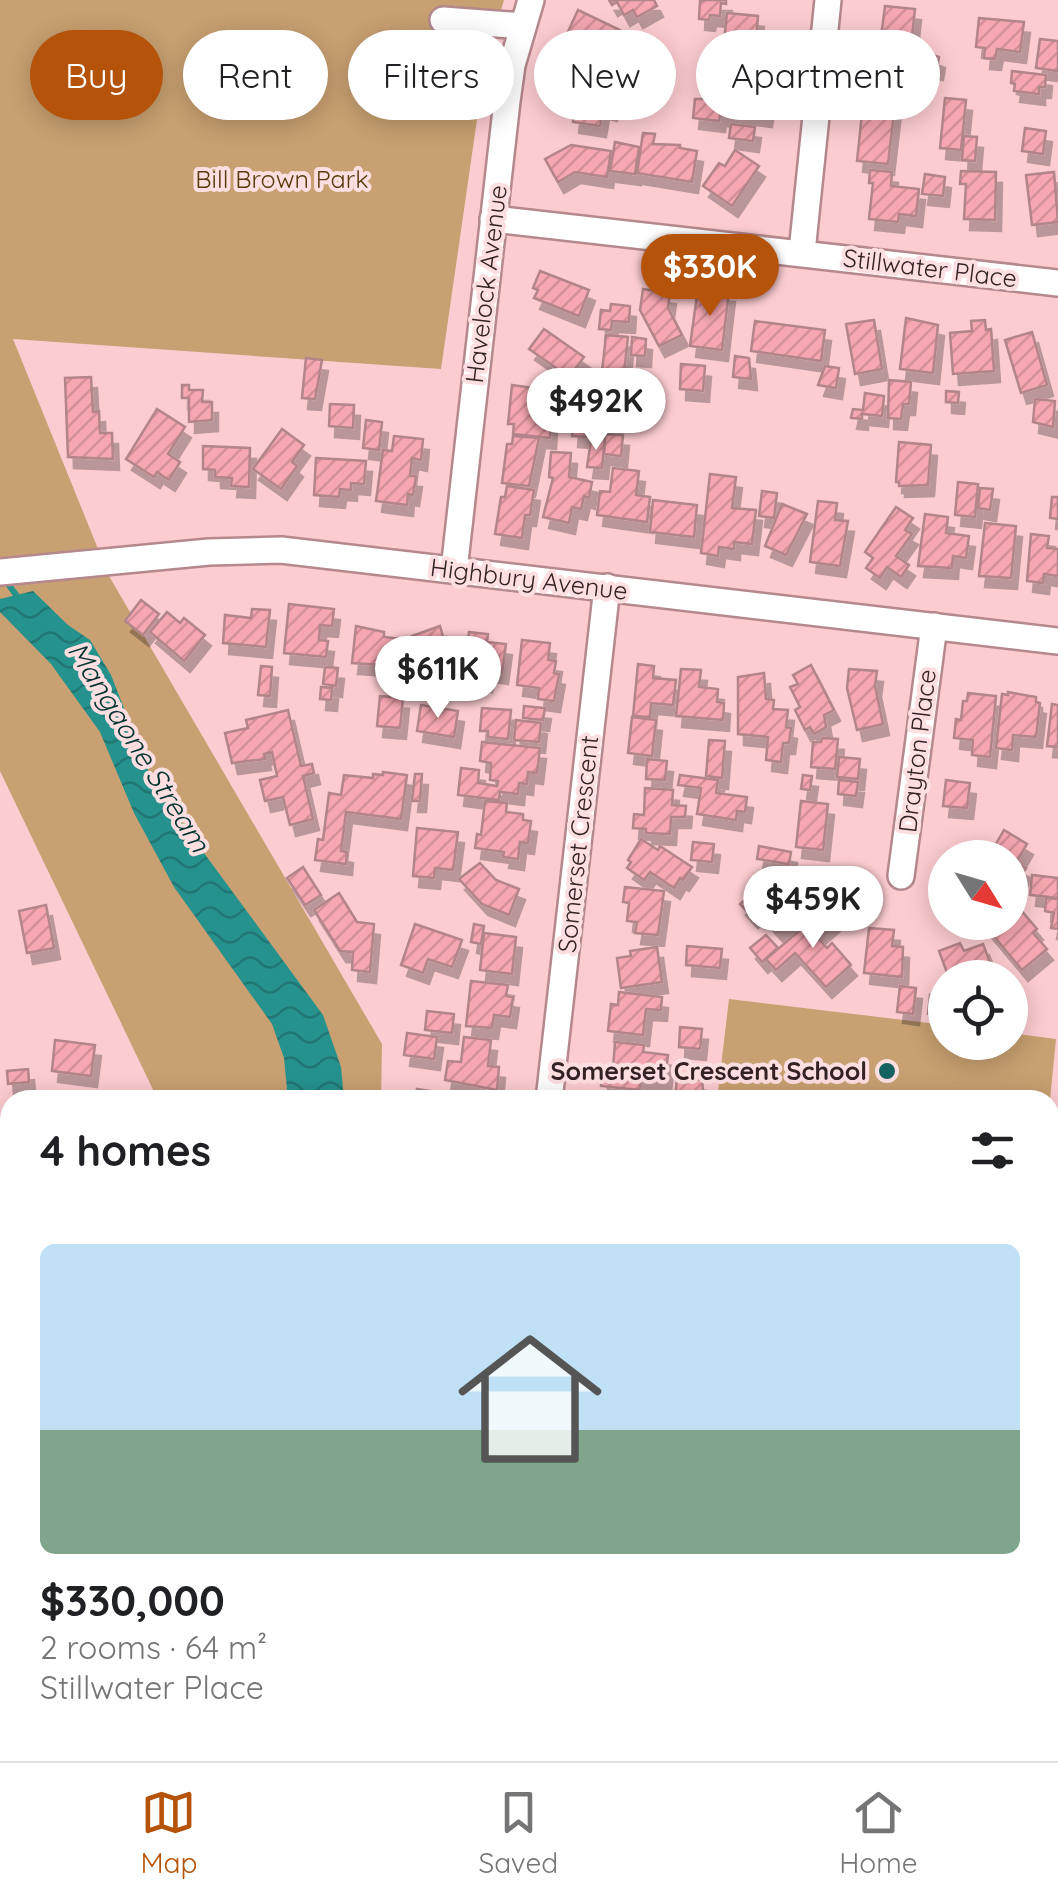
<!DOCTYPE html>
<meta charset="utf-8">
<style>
:root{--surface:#fff;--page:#f2f2f2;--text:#202124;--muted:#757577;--line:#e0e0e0;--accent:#b45309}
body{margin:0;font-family:Quicksand,sans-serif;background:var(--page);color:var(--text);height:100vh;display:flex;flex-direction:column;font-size:38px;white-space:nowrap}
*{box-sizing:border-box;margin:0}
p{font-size:32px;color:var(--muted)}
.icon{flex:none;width:55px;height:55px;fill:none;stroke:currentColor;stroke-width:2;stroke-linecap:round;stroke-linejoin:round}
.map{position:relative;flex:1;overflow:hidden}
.details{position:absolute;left:0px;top:1090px;width:1060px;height:672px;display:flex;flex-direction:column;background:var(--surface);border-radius:30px 30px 0 0;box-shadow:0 5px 25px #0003}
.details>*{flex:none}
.hud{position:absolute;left:30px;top:30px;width:1000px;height:90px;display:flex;gap:20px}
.needle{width:65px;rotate:127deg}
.tools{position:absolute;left:928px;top:840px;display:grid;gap:20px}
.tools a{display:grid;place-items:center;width:100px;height:100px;border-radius:50%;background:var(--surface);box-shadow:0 5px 25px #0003;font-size:50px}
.price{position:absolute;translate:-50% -85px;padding:0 22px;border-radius:35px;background:#fff;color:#222;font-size:32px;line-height:65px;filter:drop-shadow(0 2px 5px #0008)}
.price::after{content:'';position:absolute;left:50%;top:60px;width:30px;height:22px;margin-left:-15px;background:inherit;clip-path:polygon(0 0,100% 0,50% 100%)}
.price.selected{background:var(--accent);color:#fff}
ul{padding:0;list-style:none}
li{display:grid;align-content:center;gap:20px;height:530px;padding:0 40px}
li+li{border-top:2px solid var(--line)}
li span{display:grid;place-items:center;height:310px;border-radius:15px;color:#555}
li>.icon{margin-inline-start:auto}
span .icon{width:180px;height:180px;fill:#fffc;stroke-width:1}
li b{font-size:42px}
h2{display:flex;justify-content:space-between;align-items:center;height:120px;padding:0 40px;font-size:42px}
.chip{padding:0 35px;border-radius:45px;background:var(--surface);box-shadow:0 5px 25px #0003;font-size:35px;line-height:90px}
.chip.selected{background:var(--accent);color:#fff}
.dock{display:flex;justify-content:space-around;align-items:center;height:140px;border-top:2px solid var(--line);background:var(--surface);font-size:28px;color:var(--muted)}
.dock a{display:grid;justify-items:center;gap:5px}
.dock .selected{color:var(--accent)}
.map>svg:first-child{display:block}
</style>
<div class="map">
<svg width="1058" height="1761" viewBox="0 0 1058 1761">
<defs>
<pattern id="water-waves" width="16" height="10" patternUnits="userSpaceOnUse" patternTransform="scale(2.5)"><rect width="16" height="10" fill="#25928e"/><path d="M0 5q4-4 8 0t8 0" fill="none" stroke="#217774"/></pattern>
<pattern id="building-hatch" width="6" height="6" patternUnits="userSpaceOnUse" patternTransform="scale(2.5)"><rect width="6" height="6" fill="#f6a7b1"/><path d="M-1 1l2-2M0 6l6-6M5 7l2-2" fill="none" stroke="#d48f98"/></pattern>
<filter id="shadow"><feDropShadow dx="6" dy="11" stdDeviation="0" flood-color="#0004"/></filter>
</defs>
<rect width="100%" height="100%" fill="#fcccd1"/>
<g fill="#c8a071">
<polygon points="0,0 504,0 485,64 441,369 13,339 109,576 382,1044 381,1100 158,1100 0,771"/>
<polygon points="729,999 945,1025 945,1042 1010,1042 1010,1033 1056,1039 1050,1100 717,1100"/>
<polygon points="383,1752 386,1761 201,1761 196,1753"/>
</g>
<g fill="url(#water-waves)">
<polygon points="33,591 68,625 90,640 111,675 154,785 323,1015 341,1067 344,1100 288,1100 284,1058 272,1024 174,887 134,813 100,732 51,664 0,612 0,599"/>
<polygon points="282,1753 331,1753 336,1761 286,1761"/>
</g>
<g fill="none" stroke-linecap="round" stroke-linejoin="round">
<polyline stroke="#25928e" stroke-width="6" points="3,577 22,603"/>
</g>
<g fill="url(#building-hatch)" stroke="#b2858a" stroke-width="2.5" filter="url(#shadow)">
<polygon points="609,0 654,0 657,6 637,17 633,10 624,15 617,2 612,5"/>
<polygon points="707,0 726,0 726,4 721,3 720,16 710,15 709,20 699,19 700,1"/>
<polygon points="885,6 915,9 910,56 879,53"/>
<polygon points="578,10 620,30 602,68 576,56 581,44 566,36"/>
<polygon points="727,13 758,16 756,42 764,43 762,65 722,60"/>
<polygon points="979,18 1024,22 1020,52 997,49 995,59 984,58 985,48 976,47"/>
<polygon points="1040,39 1058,41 1058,71 1036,68"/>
<polygon points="918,49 939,57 937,69 915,66"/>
<polygon points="867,66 899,70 888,164 857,161"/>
<polygon points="1012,71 1046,75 1045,87 1039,87 1039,94 1014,91 1015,84 1011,83"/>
<polygon points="569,81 615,88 611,110 603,108 600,126 573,122 575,106 565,104"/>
<polygon points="725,83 770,89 766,116 733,112 732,117 720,115 719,121 693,118 695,99 722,99"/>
<polygon points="945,98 966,100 961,150 940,148"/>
<polygon points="731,124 755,127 753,141 729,138"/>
<polygon points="1025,128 1046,131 1043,154 1022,151"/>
<polygon points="643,133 655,134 653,144 680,145 680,148 697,151 692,182 637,173"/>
<polygon points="964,136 977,137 975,161 962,160"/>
<polygon points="615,142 639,147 635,174 610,171"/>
<polygon points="571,145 611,151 607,177 575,172 558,182 545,159"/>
<polygon points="735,150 759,166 732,206 703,186 719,163 725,166"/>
<polygon points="870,170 892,172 891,186 919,189 916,216 899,214 898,222 869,219 873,183 869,183"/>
<polygon points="961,171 996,172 995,220 964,219 966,184 960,184"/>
<polygon points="1054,172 1058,222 1032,225 1026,175"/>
<polygon points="925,174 945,177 943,196 922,194"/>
<polygon points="540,271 589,290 579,316 534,298 538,290 533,288"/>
<polygon points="698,288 729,291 722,350 690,346"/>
<polygon points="643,289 670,293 668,308 682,335 659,346 640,310"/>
<polygon points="611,304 630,306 629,322 612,321 611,330 599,329 601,310 610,311"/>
<polygon points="906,318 938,325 933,373 900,369"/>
<polygon points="874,320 882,369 855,374 846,324"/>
<polygon points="985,320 986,330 991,329 994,371 953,374 950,333 972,331 971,321"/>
<polygon points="755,321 825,330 821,361 751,351"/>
<polygon points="544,329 584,357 569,377 529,349"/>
<polygon points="1032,332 1047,385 1021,393 1005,340"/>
<polygon points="606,335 628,337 622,392 600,390"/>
<polygon points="632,337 646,339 645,356 631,355"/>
<polygon points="735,356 749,358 751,379 733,377"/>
<polygon points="306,358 322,360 315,399 302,398"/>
<polygon points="681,364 705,366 703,391 680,389"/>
<polygon points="825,366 839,368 836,388 818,385"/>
<polygon points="91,377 93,412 99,411 100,433 112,433 113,459 68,457 65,378"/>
<polygon points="889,380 911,382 909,404 903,404 901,419 888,418"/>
<polygon points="182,385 189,385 189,390 203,390 202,402 212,402 212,420 189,422 189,398 182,398"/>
<polygon points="512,385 541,389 540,422 551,423 550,438 513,434 514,424 508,424"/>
<polygon points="946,391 959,392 958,403 946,402"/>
<polygon points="865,393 884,396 882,416 862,414 862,419 851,418 853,409 863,410"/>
<polygon points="1035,399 1055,401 1053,427 1033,422"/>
<polygon points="330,404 354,405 353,428 329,426"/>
<polygon points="157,409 185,427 168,454 180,462 169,480 157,472 154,477 126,459"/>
<polygon points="366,420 382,422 379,450 363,448"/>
<polygon points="573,424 588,425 587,437 572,436"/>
<polygon points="282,429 304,445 292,462 297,466 281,489 253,469"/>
<polygon points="605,434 623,435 621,456 604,454"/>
<polygon points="394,436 423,439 421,460 412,458 410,476 416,476 413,495 408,494 407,505 376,501 383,450 392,451"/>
<polygon points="513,436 539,438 529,486 502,483 507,444 512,444"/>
<polygon points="597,437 605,438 602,468 587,467 591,440 597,441"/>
<polygon points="899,442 931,445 928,485 899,486 899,482 896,482"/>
<polygon points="203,446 250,448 249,487 231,486 232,478 215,477 215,470 203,469"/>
<polygon points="551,452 571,453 569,477 592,482 589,498 584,496 581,509 572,507 569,523 543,517 553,478 549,477"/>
<polygon points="316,458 366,461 364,484 351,483 351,490 340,489 339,497 314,495"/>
<polygon points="613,468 639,471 636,495 650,497 647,522 597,515 600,491 610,492"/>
<polygon points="710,474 736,477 732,508 756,510 752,544 734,542 734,549 719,547 718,556 701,553"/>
<polygon points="958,482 978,484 975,517 955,515"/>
<polygon points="507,486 534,490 530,515 525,515 522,538 495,534 501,497 505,497"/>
<polygon points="980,488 993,489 990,510 978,508"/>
<polygon points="762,491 777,493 774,518 759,516"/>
<polygon points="1052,497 1058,497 1058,519 1050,518"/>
<polygon points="653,500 697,505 694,537 650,532"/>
<polygon points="818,501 837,503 835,520 848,521 840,566 810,562"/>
<polygon points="782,504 807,514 786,555 765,546"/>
<polygon points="896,507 913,518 905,530 912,534 896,556 909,565 901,577 887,567 880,578 866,568 873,558 865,552"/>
<polygon points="925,514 948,517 946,533 969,536 966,558 953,556 952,568 918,566"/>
<polygon points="985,523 1016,526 1011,578 979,576"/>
<polygon points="1031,534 1049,536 1047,548 1058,549 1058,576 1044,574 1043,583 1027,581"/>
<polygon points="141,600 159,614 143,635 125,621"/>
<polygon points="289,604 334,609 332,626 320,625 319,640 328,641 326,657 284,653"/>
<polygon points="252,609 270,610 266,647 223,643 225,615 251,618"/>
<polygon points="167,612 180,623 184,618 205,635 184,661 150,632"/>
<polygon points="356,626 384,632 384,637 402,639 398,666 352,663"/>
<polygon points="440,626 453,672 428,681 412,636"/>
<polygon points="469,632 488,634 487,642 506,644 502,673 488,671 486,681 463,678"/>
<polygon points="522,640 550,643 548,660 556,661 554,673 559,674 554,701 538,699 539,688 517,685"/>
<polygon points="638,664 654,666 653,678 676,680 673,705 651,703 650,717 633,716"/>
<polygon points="811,665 834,710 824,715 826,727 814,734 810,727 805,730 795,710 800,707 790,687 798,684 793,675"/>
<polygon points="261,666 272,667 270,696 258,695"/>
<polygon points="325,667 338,668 336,686 323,684"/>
<polygon points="419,668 420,681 407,683 406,670"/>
<polygon points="681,669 701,670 699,687 718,689 717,702 724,703 723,720 676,716"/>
<polygon points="849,669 877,671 875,686 883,724 857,730 847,688"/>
<polygon points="764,673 766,699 774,700 773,709 788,710 786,727 791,728 789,743 783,743 781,762 766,760 768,737 738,734 738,677"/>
<polygon points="321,687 332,688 331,700 320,699"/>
<polygon points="1008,692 1036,697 1036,702 1040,703 1036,737 1013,735 1012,750 996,748 1002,694 1008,695"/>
<polygon points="968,693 996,696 990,757 972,755 973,740 954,738 956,719 961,720 963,701 967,701"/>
<polygon points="380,696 403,698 400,728 377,726"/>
<polygon points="1052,704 1058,705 1058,747 1047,746"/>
<polygon points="421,705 458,711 454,737 417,731"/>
<polygon points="524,706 545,708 543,720 523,718"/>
<polygon points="482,708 511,710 508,739 488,737 488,731 480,731"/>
<polygon points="288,710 301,766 312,764 314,773 303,776 313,819 290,825 283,797 265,801 260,780 277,776 272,752 264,754 265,759 232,763 225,733 248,728 246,720"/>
<polygon points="632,717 656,720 652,756 628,753"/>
<polygon points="516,720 541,723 539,742 514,740"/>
<polygon points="822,738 838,739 835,769 811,767 813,742 821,742"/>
<polygon points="709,740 725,741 722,778 706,776"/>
<polygon points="482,742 540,748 537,773 528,772 527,784 519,783 518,794 500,792 499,800 458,795 461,768 479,770 478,783 497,786 498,781 490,780 491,763 480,761"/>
<polygon points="839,757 860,759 858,779 837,777"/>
<polygon points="647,759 667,761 665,780 646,779"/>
<polygon points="383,772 407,775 401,819 346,812 341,851 347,852 346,864 315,860 318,839 323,840 329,793 341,795 344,775 373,778 373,774 383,775"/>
<polygon points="415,774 422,774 420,801 412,801"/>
<polygon points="680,775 718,780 716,793 747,797 745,812 737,811 736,820 697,814 701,788 678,785"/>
<polygon points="803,775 812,776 810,790 801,789"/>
<polygon points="839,780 858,782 856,796 838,794"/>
<polygon points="946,780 970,783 967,808 943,806"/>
<polygon points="645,788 673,790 672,805 686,806 685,817 671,817 670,834 646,833 646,829 633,828 634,814 644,815"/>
<polygon points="485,801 507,803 506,812 523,814 523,820 531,821 528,843 520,842 518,859 503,857 504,852 475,848 477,834 481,835"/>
<polygon points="801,801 828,804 823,850 796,847"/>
<polygon points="417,828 458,832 453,870 435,868 434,878 413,876"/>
<polygon points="1004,830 1027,844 1016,863 1026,868 1013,889 1010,887 1010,858 988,858"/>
<polygon points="641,839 658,850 660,846 692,867 683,880 680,878 674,888 650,872 644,880 627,868 631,862 628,860"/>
<polygon points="693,842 714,844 712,862 691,860"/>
<polygon points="759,846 791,852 789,864 757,859"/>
<polygon points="480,863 496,880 519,889 509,915 482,904 459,879"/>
<polygon points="303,867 321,895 305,905 287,878"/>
<polygon points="1032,875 1058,878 1058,898 1030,895"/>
<polygon points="767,881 787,903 798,893 808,905 778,932 759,911 752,917 740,904"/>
<polygon points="625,887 664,891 658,935 635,933 637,922 627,921 629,903 623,902"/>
<polygon points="339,893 357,922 374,924 370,972 352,970 353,952 340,951 314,910"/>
<polygon points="1046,898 1058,899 1058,929 1051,928 1054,913 1045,911"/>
<polygon points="1014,902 1037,929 1033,933 1047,949 1022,970 982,922 1010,922 1010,905"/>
<polygon points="46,905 54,948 27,953 19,911"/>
<polygon points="825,909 834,920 816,936 827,948 832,943 851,965 826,987 795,953 776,970 766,959"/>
<polygon points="415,924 462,940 452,967 428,959 423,973 401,965"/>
<polygon points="474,924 484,926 481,944 471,942"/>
<polygon points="869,928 894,930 892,946 903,947 902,977 864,973"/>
<polygon points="484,933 516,937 512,974 480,970"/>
<polygon points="766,935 778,948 762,962 750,948"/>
<polygon points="960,943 964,951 983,944 993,970 972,978 949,978 939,951"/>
<polygon points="687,946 722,949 720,968 686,965"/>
<polygon points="657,947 662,982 621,988 617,958 631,956 630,951"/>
<polygon points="471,981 508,985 506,996 513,997 510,1017 494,1015 492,1028 466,1026"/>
<polygon points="900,986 916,988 913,1014 897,1012"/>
<polygon points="619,992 662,997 661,1010 646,1009 643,1035 608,1031 611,1004 618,1005"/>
<polygon points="930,995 943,997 940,1016 928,1014"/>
<polygon points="427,1011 454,1014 452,1033 425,1030"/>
<polygon points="680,1027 702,1029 700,1049 679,1047"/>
<polygon points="407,1033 437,1037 434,1059 404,1055"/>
<polygon points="464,1037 491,1040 488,1066 499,1067 497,1090 445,1080 448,1061 461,1062"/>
<polygon points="55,1040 95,1045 91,1076 52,1071"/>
<polygon points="615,1042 644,1045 643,1052 668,1055 665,1081 641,1079 640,1090 601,1086 603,1068 613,1069"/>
<polygon points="28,1069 29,1082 8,1084 7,1071"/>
<polygon points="677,1077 702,1080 704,1100 675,1100"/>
<polygon points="417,1089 437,1092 436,1100 415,1100"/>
<polygon points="601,1093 647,1098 646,1100 600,1100"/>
<polygon points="2,1124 10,1124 10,1143 3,1143"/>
<polygon points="1050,1330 1058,1331 1058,1351 1050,1350"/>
<polygon points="1050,1351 1058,1352 1058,1369 1050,1369"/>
<polygon points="1050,1434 1058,1439 1058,1456 1050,1455"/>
<polygon points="1050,1494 1057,1495 1054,1514 1050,1513"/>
<polygon points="1051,1519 1058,1520 1058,1577 1050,1576"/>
<polygon points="1050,1582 1058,1582 1058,1616 1050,1615"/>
<polygon points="0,1625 10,1626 10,1655 0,1654"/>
<polygon points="1050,1635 1058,1637 1054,1678 1050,1677"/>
<polygon points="1050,1707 1058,1710 1055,1733 1050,1731"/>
<polygon points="58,1752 87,1752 84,1758 58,1755"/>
<polygon points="425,1752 455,1752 440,1761 430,1761"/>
</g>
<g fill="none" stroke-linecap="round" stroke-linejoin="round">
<g stroke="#b4888d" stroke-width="30">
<g id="minor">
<polyline points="443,20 523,26"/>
<polyline points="493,219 1058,283"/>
<polyline points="802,252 828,0"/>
<polyline points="454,570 507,101 512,65 531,0"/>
<polyline points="0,572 209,552 281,550 1058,641"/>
<polyline points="901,876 934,626"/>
<polyline points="549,1100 607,587"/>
<polyline points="830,1752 899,1761"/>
</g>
</g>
<use href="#minor" stroke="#fff" stroke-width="25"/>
</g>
<circle fill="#146360" stroke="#fddfe2" stroke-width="4" cx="887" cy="1071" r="10"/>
<g text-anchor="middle" stroke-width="8" stroke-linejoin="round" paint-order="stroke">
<g font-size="25" fill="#5b3b0c" stroke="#fddfe2">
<text x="282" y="188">Bill Brown Park</text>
</g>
<g font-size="25" fill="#342224" stroke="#fddfe2">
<text transform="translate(930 268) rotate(7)" y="9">Stillwater Place</text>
<text transform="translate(486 284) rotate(-83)" y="9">Havelock Avenue</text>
<text transform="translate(529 579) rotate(7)" y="9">Highbury Avenue</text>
<text transform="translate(917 751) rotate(-83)" y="9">Drayton Place</text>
<text transform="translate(578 844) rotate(-84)" y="9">Somerset Crescent</text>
</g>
<g font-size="25" font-weight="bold" fill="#342224" stroke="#fddfe2" text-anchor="end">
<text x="867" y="1080">Somerset Crescent School</text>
</g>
<g font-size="28" font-style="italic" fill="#003230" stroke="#fddfe2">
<text transform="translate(139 747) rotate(58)" y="10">Mangaone Stream</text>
</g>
</g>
</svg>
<div class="tools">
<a><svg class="needle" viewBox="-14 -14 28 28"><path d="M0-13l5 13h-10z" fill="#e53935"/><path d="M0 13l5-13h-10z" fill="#757577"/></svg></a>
<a><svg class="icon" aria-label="locate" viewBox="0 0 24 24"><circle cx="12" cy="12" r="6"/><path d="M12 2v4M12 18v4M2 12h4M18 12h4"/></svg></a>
</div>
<b class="price selected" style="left:710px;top:319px">$330K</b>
<b class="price" style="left:596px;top:453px">$492K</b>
<b class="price" style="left:438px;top:721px">$611K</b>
<b class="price" style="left:813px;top:951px">$459K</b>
<div class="hud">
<a class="chip selected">Buy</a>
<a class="chip">Rent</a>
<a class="chip">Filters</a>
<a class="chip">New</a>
<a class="chip">Apartment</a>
</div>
<section class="details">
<h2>4 homes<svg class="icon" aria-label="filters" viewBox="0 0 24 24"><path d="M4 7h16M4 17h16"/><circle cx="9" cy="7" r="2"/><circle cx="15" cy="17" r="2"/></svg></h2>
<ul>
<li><span style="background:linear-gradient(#bfe0f5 60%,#7fa58c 0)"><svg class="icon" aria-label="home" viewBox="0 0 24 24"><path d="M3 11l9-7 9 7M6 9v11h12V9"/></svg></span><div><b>$330,000</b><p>2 rooms · 64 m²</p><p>Stillwater Place</p></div></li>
</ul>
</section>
</div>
<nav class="dock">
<a class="selected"><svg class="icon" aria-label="map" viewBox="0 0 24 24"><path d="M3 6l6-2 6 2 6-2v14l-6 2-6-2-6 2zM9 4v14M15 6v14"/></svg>Map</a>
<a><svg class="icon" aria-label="saved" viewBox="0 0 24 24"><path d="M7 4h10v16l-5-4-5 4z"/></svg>Saved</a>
<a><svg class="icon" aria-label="home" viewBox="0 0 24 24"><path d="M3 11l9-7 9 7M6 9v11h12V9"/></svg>Home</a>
</nav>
